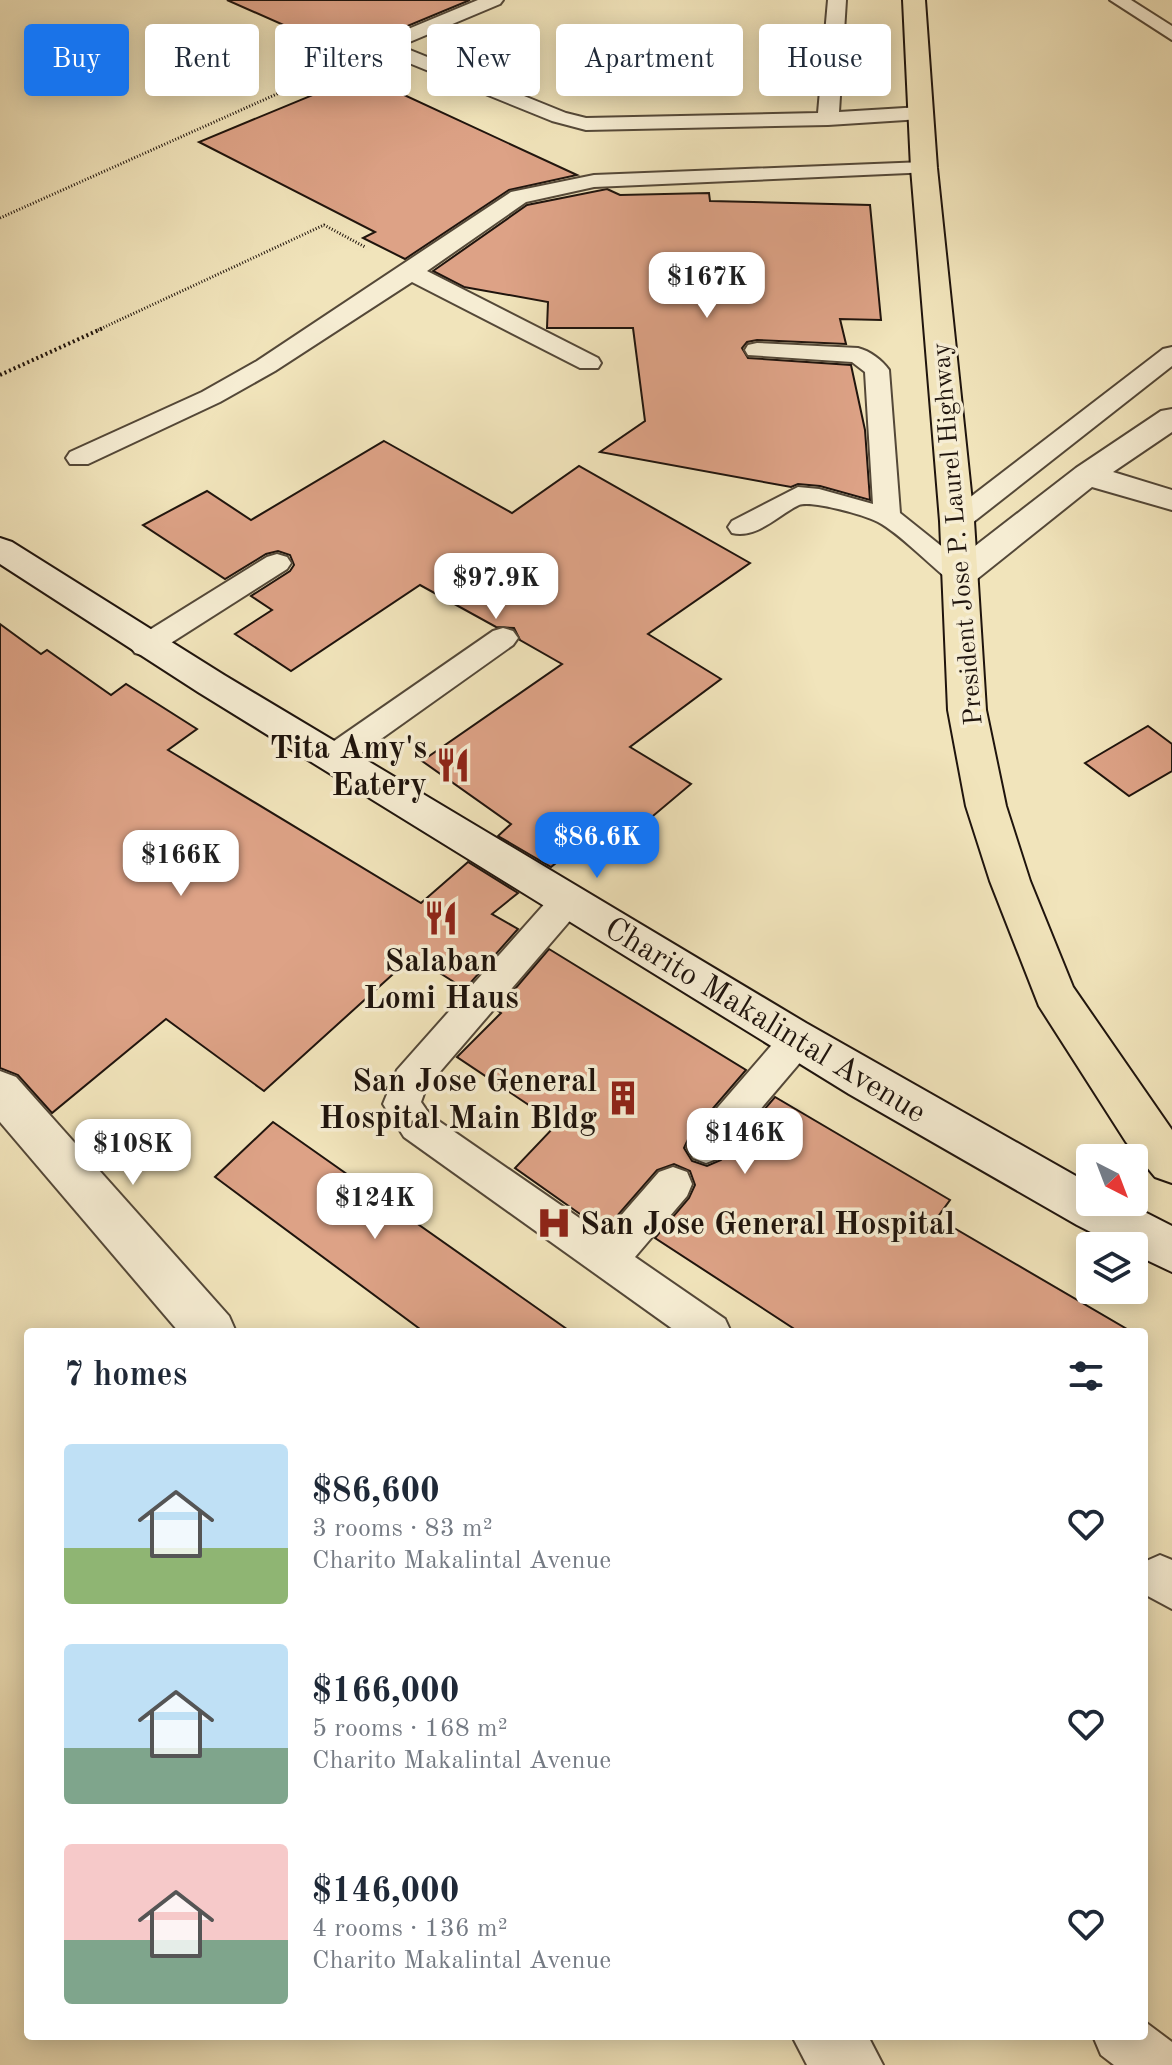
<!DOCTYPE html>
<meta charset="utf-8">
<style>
:root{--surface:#fff;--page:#f6f6f7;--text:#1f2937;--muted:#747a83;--accent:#1a73e8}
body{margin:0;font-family:"Old Standard TT",serif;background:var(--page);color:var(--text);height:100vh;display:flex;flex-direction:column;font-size:30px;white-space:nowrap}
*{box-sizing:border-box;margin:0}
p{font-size:26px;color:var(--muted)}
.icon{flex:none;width:44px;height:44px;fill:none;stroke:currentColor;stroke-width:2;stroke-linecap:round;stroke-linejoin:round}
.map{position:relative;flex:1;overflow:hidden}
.side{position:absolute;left:24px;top:1328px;width:1124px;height:712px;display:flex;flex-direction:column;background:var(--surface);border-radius:8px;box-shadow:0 4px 20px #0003}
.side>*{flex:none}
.guide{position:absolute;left:24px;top:24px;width:1124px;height:72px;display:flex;gap:16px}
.needle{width:52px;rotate:138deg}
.buttons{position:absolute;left:1076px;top:1144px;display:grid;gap:16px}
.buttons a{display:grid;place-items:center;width:72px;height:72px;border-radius:8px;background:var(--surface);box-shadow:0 4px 20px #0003;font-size:40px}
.price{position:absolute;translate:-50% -68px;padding:0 18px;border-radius:16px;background:#fff;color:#222;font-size:26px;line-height:52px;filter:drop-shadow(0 2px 4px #0008)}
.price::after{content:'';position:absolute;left:50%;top:48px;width:24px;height:18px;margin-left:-12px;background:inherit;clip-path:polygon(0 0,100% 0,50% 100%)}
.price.active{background:var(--accent);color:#fff}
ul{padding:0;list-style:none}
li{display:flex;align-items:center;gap:24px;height:200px;padding:0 40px}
li span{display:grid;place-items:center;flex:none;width:224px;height:160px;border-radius:8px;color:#555}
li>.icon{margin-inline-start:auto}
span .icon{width:96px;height:96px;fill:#fffc;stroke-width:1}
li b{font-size:34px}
h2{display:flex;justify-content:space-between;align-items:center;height:96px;padding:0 40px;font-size:34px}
.tag{padding:0 28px;border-radius:8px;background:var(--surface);box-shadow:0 4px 20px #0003;font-size:28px;line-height:72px}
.tag.active{background:var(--accent);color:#fff}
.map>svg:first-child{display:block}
</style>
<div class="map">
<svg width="1172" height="2065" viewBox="0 0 1172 2065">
<rect width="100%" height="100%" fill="#f1e4bb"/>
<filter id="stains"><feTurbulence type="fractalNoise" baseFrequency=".0025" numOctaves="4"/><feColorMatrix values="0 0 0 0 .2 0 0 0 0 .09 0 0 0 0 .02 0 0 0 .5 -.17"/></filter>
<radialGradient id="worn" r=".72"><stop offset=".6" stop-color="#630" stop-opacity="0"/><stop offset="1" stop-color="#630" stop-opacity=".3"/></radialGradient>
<g fill="#dda286" stroke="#1f140d" stroke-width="2">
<polygon points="227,0 470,0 376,39 373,44 349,54"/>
<polygon points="361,75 577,175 509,190 405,259 363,238 375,232 199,142"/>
<polygon points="607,189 620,195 709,193 710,201 870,205 881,320 840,319 846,344 757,340 747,342 742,348 748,358 851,365 865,430 870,500 820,486 798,484 791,487 600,452 645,421 633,328 547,328 548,302 464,287 433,271 527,205"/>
<polygon points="384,441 512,513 579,466 750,563 648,634 721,679 630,747 691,784 622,842 600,828 551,867 498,836 511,824 422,761 562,664 520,640 514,628 496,627 420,585 291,671 235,634 272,610 251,596 290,571 294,565 290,555 278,551 266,554 225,579 143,525 207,491 251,520"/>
<polygon points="0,624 41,654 47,650 111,695 126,684 197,729 168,750 421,903 468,862 518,893 492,914 518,929 465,989 413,956 264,1091 166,1019 52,1113 18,1075 0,1068"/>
<polygon points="1148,726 1172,744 1172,771 1129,796 1085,763"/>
<polygon points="549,949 746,1070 690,1135 684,1148 692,1161 707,1166 721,1160 775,1097 950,1200 937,1218 1132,1332 799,1332 655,1238 689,1198 695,1185 690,1171 674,1164 657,1170 604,1231 515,1168 557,1124 457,1057 501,1013 497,1010"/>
<polygon points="273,1122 571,1332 424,1332 215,1177"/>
</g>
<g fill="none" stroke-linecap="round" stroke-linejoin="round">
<g stroke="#544838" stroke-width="4">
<g id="service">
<polygon points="478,0 503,0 500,4 400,46 566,113 586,118 818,113 828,0 846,0 839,112 921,107 931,113 921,119 828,125 586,130 552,121 377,50 375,46 377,42"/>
<polygon points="1110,0 1131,0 1172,26 1172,40"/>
<polygon points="924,162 931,164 935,168 931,172 594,187 526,202 427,271 598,358 601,363 598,368 580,368 412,282 275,371 220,402 88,464 70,464 66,458 70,452 202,392 257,361 511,192 594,175"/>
<path d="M757,343l101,5c12,3 24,12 31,22l11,143 70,56 4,6 -4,6 -10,3 -10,-3c-20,-16 -51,-48 -72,-59 -13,-7 -67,-22 -79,-17 -21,10 -42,34 -67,28l-4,-6 4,-6 66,-34 21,2 54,15 -8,-132 -13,-10 -104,-7 -3,-5 3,-5z"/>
<polygon points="1172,347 1172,366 967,527 957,529 947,527 943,521 947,515 1163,349"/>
<polygon points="277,554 287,557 291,563 287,569 155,653 145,656 135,653 130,646 135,639 267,557"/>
<polygon points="503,628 513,631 518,638 513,645 343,766 332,769 321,766 316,758 321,750 493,631"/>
<polygon points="568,887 580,891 585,900 580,909 426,1088 421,1102 430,1115 604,1235 659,1172 673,1167 687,1172 692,1184 687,1196 635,1257 725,1319 731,1332 677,1332 404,1137 383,1104 397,1070 556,891"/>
<polygon points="796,1027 809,1032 814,1042 809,1052 719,1158 706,1163 693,1158 687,1147 693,1136 783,1032"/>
<polygon points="1160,1555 1172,1560 1172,1609 1144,1594 1144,1562"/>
<polygon points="1144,2021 1172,2042 1172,2065 1114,2065 1101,2055 1093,2036 1144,2036"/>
</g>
</g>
<g stroke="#544838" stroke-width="4">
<g id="minor">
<polygon points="1172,409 1172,432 1113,472 1172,490 1172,510 1092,487 972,583 960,586 948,583 943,575 948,567 1076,468 1161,411"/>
<polygon points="0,1071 16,1077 229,1316 236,1332 179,1332 0,1122"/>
<polygon points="792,2036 868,2036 883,2065 807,2065"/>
</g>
</g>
<g stroke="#1f140d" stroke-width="4">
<polygon id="secondary" points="0,538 12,542 224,675 806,1023 1090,1184 1090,1202 1125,1202 1172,1226 1172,1272 1134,1254 1134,1246 1118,1246 1077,1225 849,1094 198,692 0,564"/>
</g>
<g stroke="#1f140d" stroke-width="4">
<polygon id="trunk" points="903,0 925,0 937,168 974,521 986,710 1006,806 1030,881 1073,987 1172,1130 1172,1183 1155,1177 1126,1142 1039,1006 990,881 966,806 948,710 940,521 911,168"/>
</g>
<g stroke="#1f140d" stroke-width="3" stroke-dasharray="1 2" stroke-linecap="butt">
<polyline points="0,218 346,63"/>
<polyline points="98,330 324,225 365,247"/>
</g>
<polyline stroke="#1f140d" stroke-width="4" stroke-dasharray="2 3" stroke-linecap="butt" points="0,375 103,328"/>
<use href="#service" fill="#f6edd3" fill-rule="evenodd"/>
<use href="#minor" fill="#f6edd3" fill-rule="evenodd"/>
<use href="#secondary" fill="#f6edd3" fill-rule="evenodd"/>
<use href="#trunk" fill="#f1e4bb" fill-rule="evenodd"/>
</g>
<defs>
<g id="restaurant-bare" transform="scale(2.76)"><path d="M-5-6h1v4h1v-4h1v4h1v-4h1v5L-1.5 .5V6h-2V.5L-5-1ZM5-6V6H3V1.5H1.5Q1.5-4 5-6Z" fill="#8f2418" stroke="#f6edd3" stroke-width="2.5" paint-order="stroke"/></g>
<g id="building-bare" transform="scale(2.76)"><path d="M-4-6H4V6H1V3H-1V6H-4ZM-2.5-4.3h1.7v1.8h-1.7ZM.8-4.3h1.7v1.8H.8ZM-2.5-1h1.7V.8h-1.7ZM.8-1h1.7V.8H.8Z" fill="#8f2418" stroke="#f6edd3" stroke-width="2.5" paint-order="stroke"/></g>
<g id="hospital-bare" transform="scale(2.76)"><path d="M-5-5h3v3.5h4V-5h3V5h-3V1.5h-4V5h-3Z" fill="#8f2418" stroke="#f6edd3" stroke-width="2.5" paint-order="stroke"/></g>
</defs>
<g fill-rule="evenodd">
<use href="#restaurant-bare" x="453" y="765"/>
<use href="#restaurant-bare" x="441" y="918"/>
<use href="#building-bare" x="623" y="1098"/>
<use href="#hospital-bare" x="554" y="1223"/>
</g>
<g text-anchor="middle" stroke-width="7" stroke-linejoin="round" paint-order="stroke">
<g font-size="26" fill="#1f140d" stroke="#f6edd3">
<text transform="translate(956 534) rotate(-95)" y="9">President Jose P. Laurel Highway</text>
</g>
<g font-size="32" font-weight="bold" fill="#1f140d" stroke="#f6edd3" text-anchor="end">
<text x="427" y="758">Tita Amy's<tspan x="427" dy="37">Eatery</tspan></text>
<text x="441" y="971" text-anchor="middle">Salaban<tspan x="441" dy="37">Lomi Haus</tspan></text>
<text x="597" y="1091">San Jose General<tspan x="597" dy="37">Hospital Main Bldg</tspan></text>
<text x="580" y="1234" text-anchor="start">San Jose General Hospital</text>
</g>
<g font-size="32" fill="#1f140d" stroke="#f6edd3">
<text transform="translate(766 1019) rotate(31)" y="11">Charito Makalintal Avenue</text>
</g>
</g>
<rect width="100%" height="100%" filter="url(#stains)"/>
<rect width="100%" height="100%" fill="url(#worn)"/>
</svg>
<div class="buttons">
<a><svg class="needle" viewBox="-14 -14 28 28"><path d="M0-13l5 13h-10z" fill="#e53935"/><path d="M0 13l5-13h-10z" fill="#747a83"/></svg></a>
<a><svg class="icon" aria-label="layers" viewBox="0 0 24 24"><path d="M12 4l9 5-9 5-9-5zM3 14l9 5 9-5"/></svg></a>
</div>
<b class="price" style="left:707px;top:320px">$167K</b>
<b class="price" style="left:496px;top:621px">$97.9K</b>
<b class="price active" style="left:597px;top:880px">$86.6K</b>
<b class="price" style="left:181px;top:898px">$166K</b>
<b class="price" style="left:745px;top:1176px">$146K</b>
<b class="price" style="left:133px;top:1187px">$108K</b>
<b class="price" style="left:375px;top:1241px">$124K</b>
<div class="guide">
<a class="tag active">Buy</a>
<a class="tag">Rent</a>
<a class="tag">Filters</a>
<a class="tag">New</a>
<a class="tag">Apartment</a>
<a class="tag">House</a>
</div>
<section class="side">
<h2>7 homes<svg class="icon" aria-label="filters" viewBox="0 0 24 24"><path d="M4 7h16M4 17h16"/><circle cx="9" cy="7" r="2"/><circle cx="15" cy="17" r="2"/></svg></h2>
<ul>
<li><span style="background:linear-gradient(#bfe0f5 65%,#8fb573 0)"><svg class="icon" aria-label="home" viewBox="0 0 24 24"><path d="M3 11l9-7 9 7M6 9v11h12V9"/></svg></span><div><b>$86,600</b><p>3 rooms · 83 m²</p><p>Charito Makalintal Avenue</p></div><svg class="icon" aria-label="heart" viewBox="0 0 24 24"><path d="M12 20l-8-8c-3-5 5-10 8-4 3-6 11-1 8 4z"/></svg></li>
<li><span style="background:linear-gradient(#bfe0f5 65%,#7fa58c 0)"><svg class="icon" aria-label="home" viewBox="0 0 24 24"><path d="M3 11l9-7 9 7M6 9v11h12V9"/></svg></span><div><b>$166,000</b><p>5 rooms · 168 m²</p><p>Charito Makalintal Avenue</p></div><svg class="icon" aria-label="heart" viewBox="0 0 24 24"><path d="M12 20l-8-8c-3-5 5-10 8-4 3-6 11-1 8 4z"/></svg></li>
<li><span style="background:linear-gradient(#f6c9c9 60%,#7fa58c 0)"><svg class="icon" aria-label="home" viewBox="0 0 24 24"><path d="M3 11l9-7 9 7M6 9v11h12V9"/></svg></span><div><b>$146,000</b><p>4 rooms · 136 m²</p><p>Charito Makalintal Avenue</p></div><svg class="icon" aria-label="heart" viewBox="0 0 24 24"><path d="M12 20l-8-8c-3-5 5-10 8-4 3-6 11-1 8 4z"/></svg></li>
</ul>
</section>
</div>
